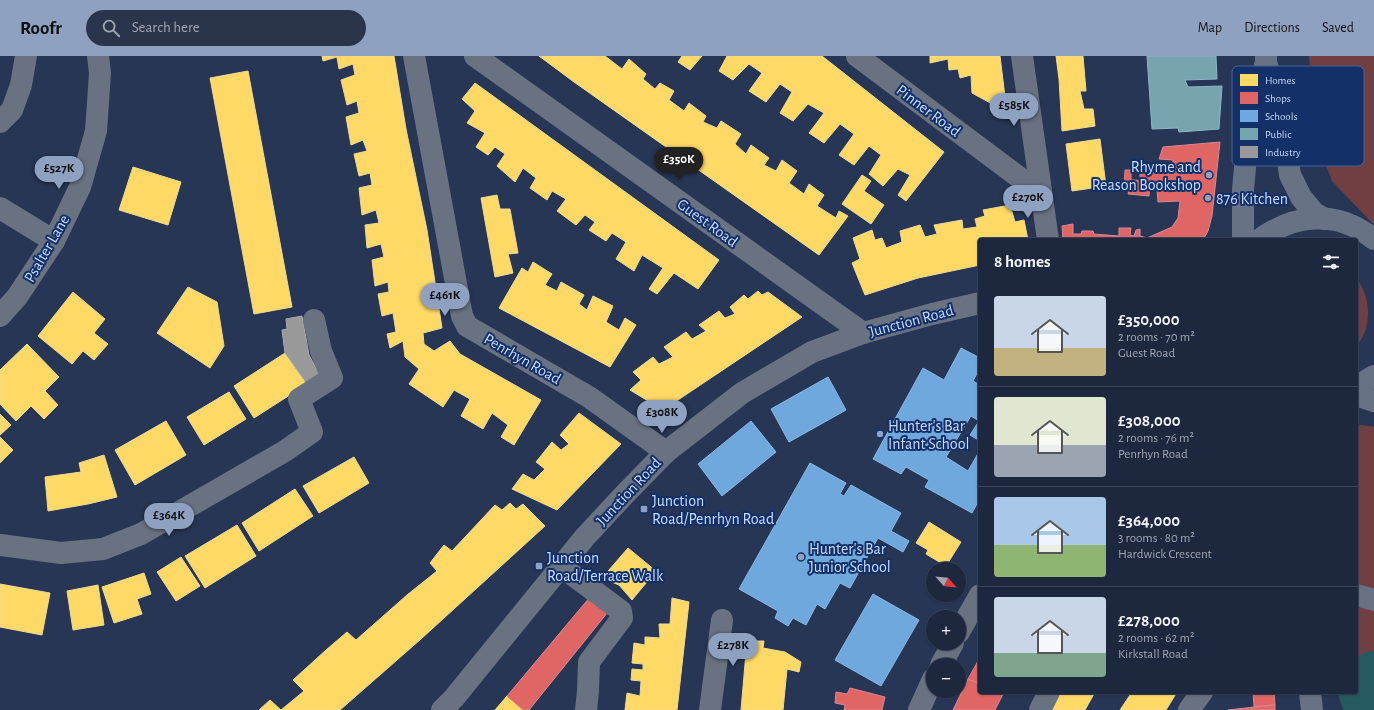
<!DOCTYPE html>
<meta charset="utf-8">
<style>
:root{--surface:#1d283f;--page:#2a344a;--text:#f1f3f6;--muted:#a0a6b0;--line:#3b4459;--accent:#8ea1c1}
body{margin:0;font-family:"Alegreya Sans",sans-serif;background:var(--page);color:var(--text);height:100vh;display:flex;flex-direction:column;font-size:15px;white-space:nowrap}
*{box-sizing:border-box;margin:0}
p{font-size:13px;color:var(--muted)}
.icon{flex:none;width:22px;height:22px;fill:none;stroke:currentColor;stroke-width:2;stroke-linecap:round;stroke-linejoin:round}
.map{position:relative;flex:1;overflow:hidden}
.sheet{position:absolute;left:978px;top:182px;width:380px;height:456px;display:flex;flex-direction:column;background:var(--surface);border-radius:4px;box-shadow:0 1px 3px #0004,0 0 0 1px var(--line)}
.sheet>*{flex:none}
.needle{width:26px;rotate:117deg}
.fabs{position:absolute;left:926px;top:506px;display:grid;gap:8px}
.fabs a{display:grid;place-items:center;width:40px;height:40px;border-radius:50%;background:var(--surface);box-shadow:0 1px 3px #0004,0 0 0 1px var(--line);font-size:20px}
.price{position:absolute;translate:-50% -34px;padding:0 9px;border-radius:14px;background:var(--accent);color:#111;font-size:13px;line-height:26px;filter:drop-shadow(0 1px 2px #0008)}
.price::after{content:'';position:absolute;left:50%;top:24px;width:12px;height:9px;margin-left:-6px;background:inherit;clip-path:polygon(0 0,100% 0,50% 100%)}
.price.current{background:#222;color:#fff}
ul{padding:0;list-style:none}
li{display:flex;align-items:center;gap:12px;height:100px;padding:0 16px}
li+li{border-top:1px solid var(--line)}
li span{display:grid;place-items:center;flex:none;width:112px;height:80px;border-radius:4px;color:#555}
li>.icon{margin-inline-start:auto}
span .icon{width:48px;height:48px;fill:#fffc;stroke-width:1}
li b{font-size:17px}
h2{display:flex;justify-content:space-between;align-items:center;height:48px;padding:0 16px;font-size:17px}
header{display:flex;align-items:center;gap:24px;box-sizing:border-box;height:56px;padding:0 20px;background:var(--accent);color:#111}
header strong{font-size:19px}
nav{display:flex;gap:22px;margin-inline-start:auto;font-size:14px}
.search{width:280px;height:36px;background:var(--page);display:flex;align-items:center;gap:10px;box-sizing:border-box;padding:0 14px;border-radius:22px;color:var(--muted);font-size:15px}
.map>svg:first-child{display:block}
</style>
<header>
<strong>Roofr</strong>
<div class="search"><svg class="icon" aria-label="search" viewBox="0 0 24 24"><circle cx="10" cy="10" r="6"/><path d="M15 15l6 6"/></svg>Search here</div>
<nav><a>Map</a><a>Directions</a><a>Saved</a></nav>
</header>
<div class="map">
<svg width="1374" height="654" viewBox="0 0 1374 654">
<rect width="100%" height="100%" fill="#273654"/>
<g fill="#713f42">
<polygon points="1309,0 1374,0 1374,169 1332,125 1315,81"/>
<path d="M1356,221c15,21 17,49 0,70z"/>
<polygon points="1356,368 1374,371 1374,654 1346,654 1344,636 1356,636"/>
</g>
<g fill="#ffd966" stroke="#eed993">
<polygon points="322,0 394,0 406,73 427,174 442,272 423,277 424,288 434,295 450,285 460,298 541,344 514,389 501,381 508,369 492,357 483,373 461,360 470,343 454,334 443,351 409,328 419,313 405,301 403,285 390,292 387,278 396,276 393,257 382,260 378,238 389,236 388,226 375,230 372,204 384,201 381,188 367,192 365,169 379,167 376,154 362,159 359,132 372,129 370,117 359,120 354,98 367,95 363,84 351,89 346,61 359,57 357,45 347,49 341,24 355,19 353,8 339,13 337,1 323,5"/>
<polygon points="539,0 605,0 622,13 629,3 646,18 643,23 655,33 660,27 674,35 669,44 684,55 689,47 706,60 703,66 717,72 721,65 741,78 735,88 746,98 751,89 769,102 764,109 776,115 782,104 797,115 789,127 804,138 809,128 824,139 817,150 836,162 839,155 848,160 819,199 574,26"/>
<polygon points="682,0 702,0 690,14 678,6"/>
<polygon points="727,0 822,0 944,96 906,145 898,139 910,119 898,113 883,130 869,118 881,99 869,90 854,109 839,99 854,78 840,68 824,87 809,77 824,57 808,48 793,65 780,57 792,36 780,28 766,46 749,35 762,17 749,8 733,24 719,15"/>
<polygon points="930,0 1000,0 1006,49 1004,53 999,55 993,53 994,49 972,37 971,19 960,22 958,13 949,14 948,3 930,7"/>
<polygon points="1056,0 1083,0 1086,35 1080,35 1084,53 1093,53 1095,70 1062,75 1059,23"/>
<polygon points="248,15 292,251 254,258 210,22"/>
<polygon points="475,27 719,204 698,233 674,217 657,238 649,233 663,212 642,199 634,215 616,203 626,186 612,177 606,185 589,174 595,166 585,159 576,169 557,155 566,143 552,135 547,144 530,132 536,122 523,112 515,126 497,110 505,98 495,91 488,99 476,91 485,77 467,67 475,55 462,43"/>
<polygon points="1100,83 1106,130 1072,135 1066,88"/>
<polygon points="133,111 181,126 168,169 119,154"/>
<polygon points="862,119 871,125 864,135 884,149 871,168 842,148"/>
<polygon points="497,139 500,153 510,153 518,197 508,198 513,217 495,221 481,142"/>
<polygon points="1010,149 1015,166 1024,164 1028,184 980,184 980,209 918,222 865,239 852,207 860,203 853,182 872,174 875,184 882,182 886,192 902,186 900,175 920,169 925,181 937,178 934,169 962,164 963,173 977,171 975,163 985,160 983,154"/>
<polygon points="533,206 552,218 545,229 557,235 561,226 584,239 579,248 587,254 593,240 613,250 606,266 619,274 625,262 636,269 610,311 499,252 522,212 528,216"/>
<polygon points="188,231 217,246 224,290 210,312 157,277"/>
<polygon points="758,235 762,239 768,236 802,261 663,354 630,334 641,324 633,316 653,301 659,308 673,301 664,291 686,276 692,283 706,275 699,269 719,255 725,262 735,258 730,251 744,239 748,243"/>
<polygon points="73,236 105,263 94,277 108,288 94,304 83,295 72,308 38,280"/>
<polygon points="27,288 59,321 45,335 58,349 44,363 31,350 16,365 0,348 0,314"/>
<polygon points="285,297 307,328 254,362 234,330"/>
<polygon points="229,336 246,363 204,389 187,361"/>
<polygon points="579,357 621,388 557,454 512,433 523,418 534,424 545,413 536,406 552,386 561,394 569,388 560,379"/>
<polygon points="0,358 11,369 0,379"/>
<polygon points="166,365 186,399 135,429 115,394"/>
<polygon points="0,381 13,394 0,407"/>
<polygon points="104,399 117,441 88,448 48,455 45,421 81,416 79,407"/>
<polygon points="354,401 369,427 319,457 303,430"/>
<polygon points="295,433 313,460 259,495 242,467"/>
<polygon points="510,447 516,453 523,448 545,470 421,583 340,654 259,654 270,644 281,654 304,635 293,624 326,594 347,576 356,584 407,539 437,515 430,507 444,489 452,495 495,449 502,454"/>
<polygon points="929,466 961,486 946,510 926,498 928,494 916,487"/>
<polygon points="237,469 256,500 205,532 185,500"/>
<polygon points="628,492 656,515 632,544 619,529 602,522"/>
<polygon points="181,501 200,530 176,545 157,516"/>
<polygon points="144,517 151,538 137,543 142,558 114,567 102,531"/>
<polygon points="0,528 50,537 42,579 0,571"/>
<polygon points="98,529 104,569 73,574 67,535"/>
<polygon points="672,542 689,546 677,654 625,654 627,637 640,640 641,625 631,624 632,613 643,614 643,608 632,607 634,587 645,589 645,581 660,582 659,568 670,568"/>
<polygon points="747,585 764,585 763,592 785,596 801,606 799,616 787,613 783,654 741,654"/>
<polygon points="1058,636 1095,636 1085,654 1053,654 1049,651"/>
<polygon points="1132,636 1177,636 1166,654 1120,654"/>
<polygon points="507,640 523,654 495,654"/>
</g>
<g fill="#e06666" stroke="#d88993">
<polygon points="1220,86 1212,160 1208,175 1203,184 1063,184 1062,170 1073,168 1073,178 1081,178 1082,175 1093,175 1094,178 1119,180 1119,172 1131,172 1130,179 1134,180 1136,174 1140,173 1140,180 1147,182 1172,171 1178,162 1180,145 1158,146 1157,133 1172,132 1172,127 1140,127 1140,115 1172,112 1173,104 1159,103 1163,91"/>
<polygon points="1125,114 1131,114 1131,124 1150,125 1149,140 1128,138 1129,134 1124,134"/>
<polygon points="590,541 608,556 529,654 523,654 507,640"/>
<polygon points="978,605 980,606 980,628 968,623"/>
<polygon points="968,623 980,628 980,636 998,636 1003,638 995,654 953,654"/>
<polygon points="850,632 885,641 882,654 844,654 845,649 835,647 836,636 847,638"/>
<polygon points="1253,636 1274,636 1275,649 1254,651"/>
<polygon points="1275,649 1275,654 1228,654 1254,651"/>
</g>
<g fill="#6fa8dc" stroke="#89b7e6">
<polygon points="961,292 980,302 980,312 973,325 980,329 980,385 970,379 979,365 971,360 946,401 968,415 980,394 980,442 972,457 925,431 929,424 906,411 901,418 873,403 923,312 944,324"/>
<polygon points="828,321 846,354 789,386 771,353"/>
<polygon points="751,365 776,396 722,440 698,408"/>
<polygon points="810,407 846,427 840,438 844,440 851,429 901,457 891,475 909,485 903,496 878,482 850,532 840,527 825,553 817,548 806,569 793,562 788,570 775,562 778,555 739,533"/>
<polygon points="873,538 919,564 881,630 835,604"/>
</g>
<polygon fill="#76a5af" stroke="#8eb5c6" points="1147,0 1216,0 1217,23 1185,24 1188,31 1222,30 1219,73 1179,76 1178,72 1152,73"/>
<polygon fill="#999" stroke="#a6acb7" points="302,260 309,299 320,319 307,328 285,297 282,274 287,273 286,263"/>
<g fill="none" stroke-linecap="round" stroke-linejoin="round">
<polyline stroke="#265a61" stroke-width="48" points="1369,654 1363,638 1374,619"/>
<g stroke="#687281" stroke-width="22">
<polyline points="414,0 462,260 467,270 589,341 666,396"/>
<polyline points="475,0 863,277"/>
<polyline points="857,0 1040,137"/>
<polyline points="1022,0 1048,184"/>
<polyline points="0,66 12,54 21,29 26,0"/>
<polyline points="0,152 54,185"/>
<polyline points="0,260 17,241 54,185 80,131 96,75 100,17 98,0"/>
<polyline points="0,489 61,497 103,493 141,478 285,395 312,376 299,343 332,322 321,295 314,264"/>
<polyline points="562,511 621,555 622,562 589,606 588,635 586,654"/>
<polyline points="1356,539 1374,544"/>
<polyline points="959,576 980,539"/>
<polyline points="941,609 953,587"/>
<polyline points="442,654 454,642 585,481 624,439 666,396 742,337 812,296 863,277 932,258 980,247"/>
<polyline points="710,654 722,564"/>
<polyline points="919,654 933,623"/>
<polyline points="1040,654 1049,636"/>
<polyline points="1189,654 1202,636"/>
</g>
<g stroke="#687285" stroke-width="22">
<polyline points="1266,6 1283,63 1284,78 1290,119 1301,141 1314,157 1325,163"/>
<polyline points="1243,184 1243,134 1249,66 1266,6 1266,0"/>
<path d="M1260,184c4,-5 10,-7 15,-10 23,-13 54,-16 78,-4 7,3 14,8 21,13"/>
<polyline points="1356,331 1374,320"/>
<polyline points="1356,339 1374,345"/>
<polyline points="1310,636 1312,654"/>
</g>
</g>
<g fill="#8ea1c1" stroke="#133068" stroke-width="1.5">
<circle cx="1209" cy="119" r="4"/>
<circle cx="1208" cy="142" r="4"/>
<circle cx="880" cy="378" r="4"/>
<rect x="640" y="449" width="8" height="8" rx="2"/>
<circle cx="801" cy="501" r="4"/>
<rect x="535" y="506" width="8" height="8" rx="2"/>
</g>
<g text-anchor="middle" stroke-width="4" stroke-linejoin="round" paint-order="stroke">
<g font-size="16" fill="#c6dafc" stroke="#133068">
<text transform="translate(929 54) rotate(37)" y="6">Pinner Road</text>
<text transform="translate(708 166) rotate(36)" y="6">Guest Road</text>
<text transform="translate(46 192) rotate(-60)" y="6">Psalter Lane</text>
<text transform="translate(911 264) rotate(-15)" y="6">Junction Road</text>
<text transform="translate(523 302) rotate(30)" y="6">Penrhyn Road</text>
<text transform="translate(628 435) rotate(-47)" y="6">Junction Road</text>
</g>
<g font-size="16" fill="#c6dafc" stroke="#133068" text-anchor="start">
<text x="1201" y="116" text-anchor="end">Rhyme and<tspan x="1201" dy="18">Reason Bookshop</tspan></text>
<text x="1216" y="148">876 Kitchen</text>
<text x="888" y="375">Hunter's Bar<tspan x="888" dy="18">Infant School</tspan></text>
<text x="652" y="450">Junction<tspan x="652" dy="18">Road/Penrhyn Road</tspan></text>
<text x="809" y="498">Hunter's Bar<tspan x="809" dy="18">Junior School</tspan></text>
<text x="547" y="507">Junction<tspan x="547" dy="18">Road/Terrace Walk</tspan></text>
</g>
</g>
<rect x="1232" y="10" width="132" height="100" rx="6" fill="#133068" stroke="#496394" stroke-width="1"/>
<rect x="1240" y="18" width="18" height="12" fill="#ffd966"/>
<rect x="1240" y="36" width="18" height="12" fill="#e06666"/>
<rect x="1240" y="54" width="18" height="12" fill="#6fa8dc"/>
<rect x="1240" y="72" width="18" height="12" fill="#76a5af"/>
<rect x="1240" y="90" width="18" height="12" fill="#999"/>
<g font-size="11" fill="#c6dafc">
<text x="1265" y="28">Homes</text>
<text x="1265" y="46">Shops</text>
<text x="1265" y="64">Schools</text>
<text x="1265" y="82">Public</text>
<text x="1265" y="100">Industry</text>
</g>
</svg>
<div class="fabs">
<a><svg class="needle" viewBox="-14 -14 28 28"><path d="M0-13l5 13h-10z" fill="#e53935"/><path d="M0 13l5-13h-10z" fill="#a0a6b0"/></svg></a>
<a>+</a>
<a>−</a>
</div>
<b class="price" style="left:1014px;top:71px">£585K</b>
<b class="price current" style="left:679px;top:125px">£350K</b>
<b class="price" style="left:59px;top:134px">£527K</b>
<b class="price" style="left:1028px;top:163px">£270K</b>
<b class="price" style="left:445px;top:261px">£461K</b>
<b class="price" style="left:662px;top:378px">£308K</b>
<b class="price" style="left:169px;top:481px">£364K</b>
<b class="price" style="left:733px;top:611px">£278K</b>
<section class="sheet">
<h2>8 homes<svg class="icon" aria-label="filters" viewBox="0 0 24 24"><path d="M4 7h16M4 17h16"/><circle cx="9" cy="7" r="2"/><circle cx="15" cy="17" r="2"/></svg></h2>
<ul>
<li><span style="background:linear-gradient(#c9d6e8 65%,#c2b280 0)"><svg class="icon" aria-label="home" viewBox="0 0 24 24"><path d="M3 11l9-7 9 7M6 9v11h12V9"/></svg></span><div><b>£350,000</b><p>2 rooms · 70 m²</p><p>Guest Road</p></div></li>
<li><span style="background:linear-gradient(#dfe7d0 60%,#9aa5b1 0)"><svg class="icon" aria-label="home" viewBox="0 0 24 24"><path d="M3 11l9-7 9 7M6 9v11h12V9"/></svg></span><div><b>£308,000</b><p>2 rooms · 76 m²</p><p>Penrhyn Road</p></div></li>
<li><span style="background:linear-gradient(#a9c7e8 60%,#8fb573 0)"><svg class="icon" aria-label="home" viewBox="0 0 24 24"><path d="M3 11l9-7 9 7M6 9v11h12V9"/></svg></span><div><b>£364,000</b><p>3 rooms · 80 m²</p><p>Hardwick Crescent</p></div></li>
<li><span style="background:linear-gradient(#c9d6e8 70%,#7fa58c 0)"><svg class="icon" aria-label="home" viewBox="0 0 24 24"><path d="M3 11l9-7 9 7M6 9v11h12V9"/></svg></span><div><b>£278,000</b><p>2 rooms · 62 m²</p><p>Kirkstall Road</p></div></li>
</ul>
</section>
</div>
